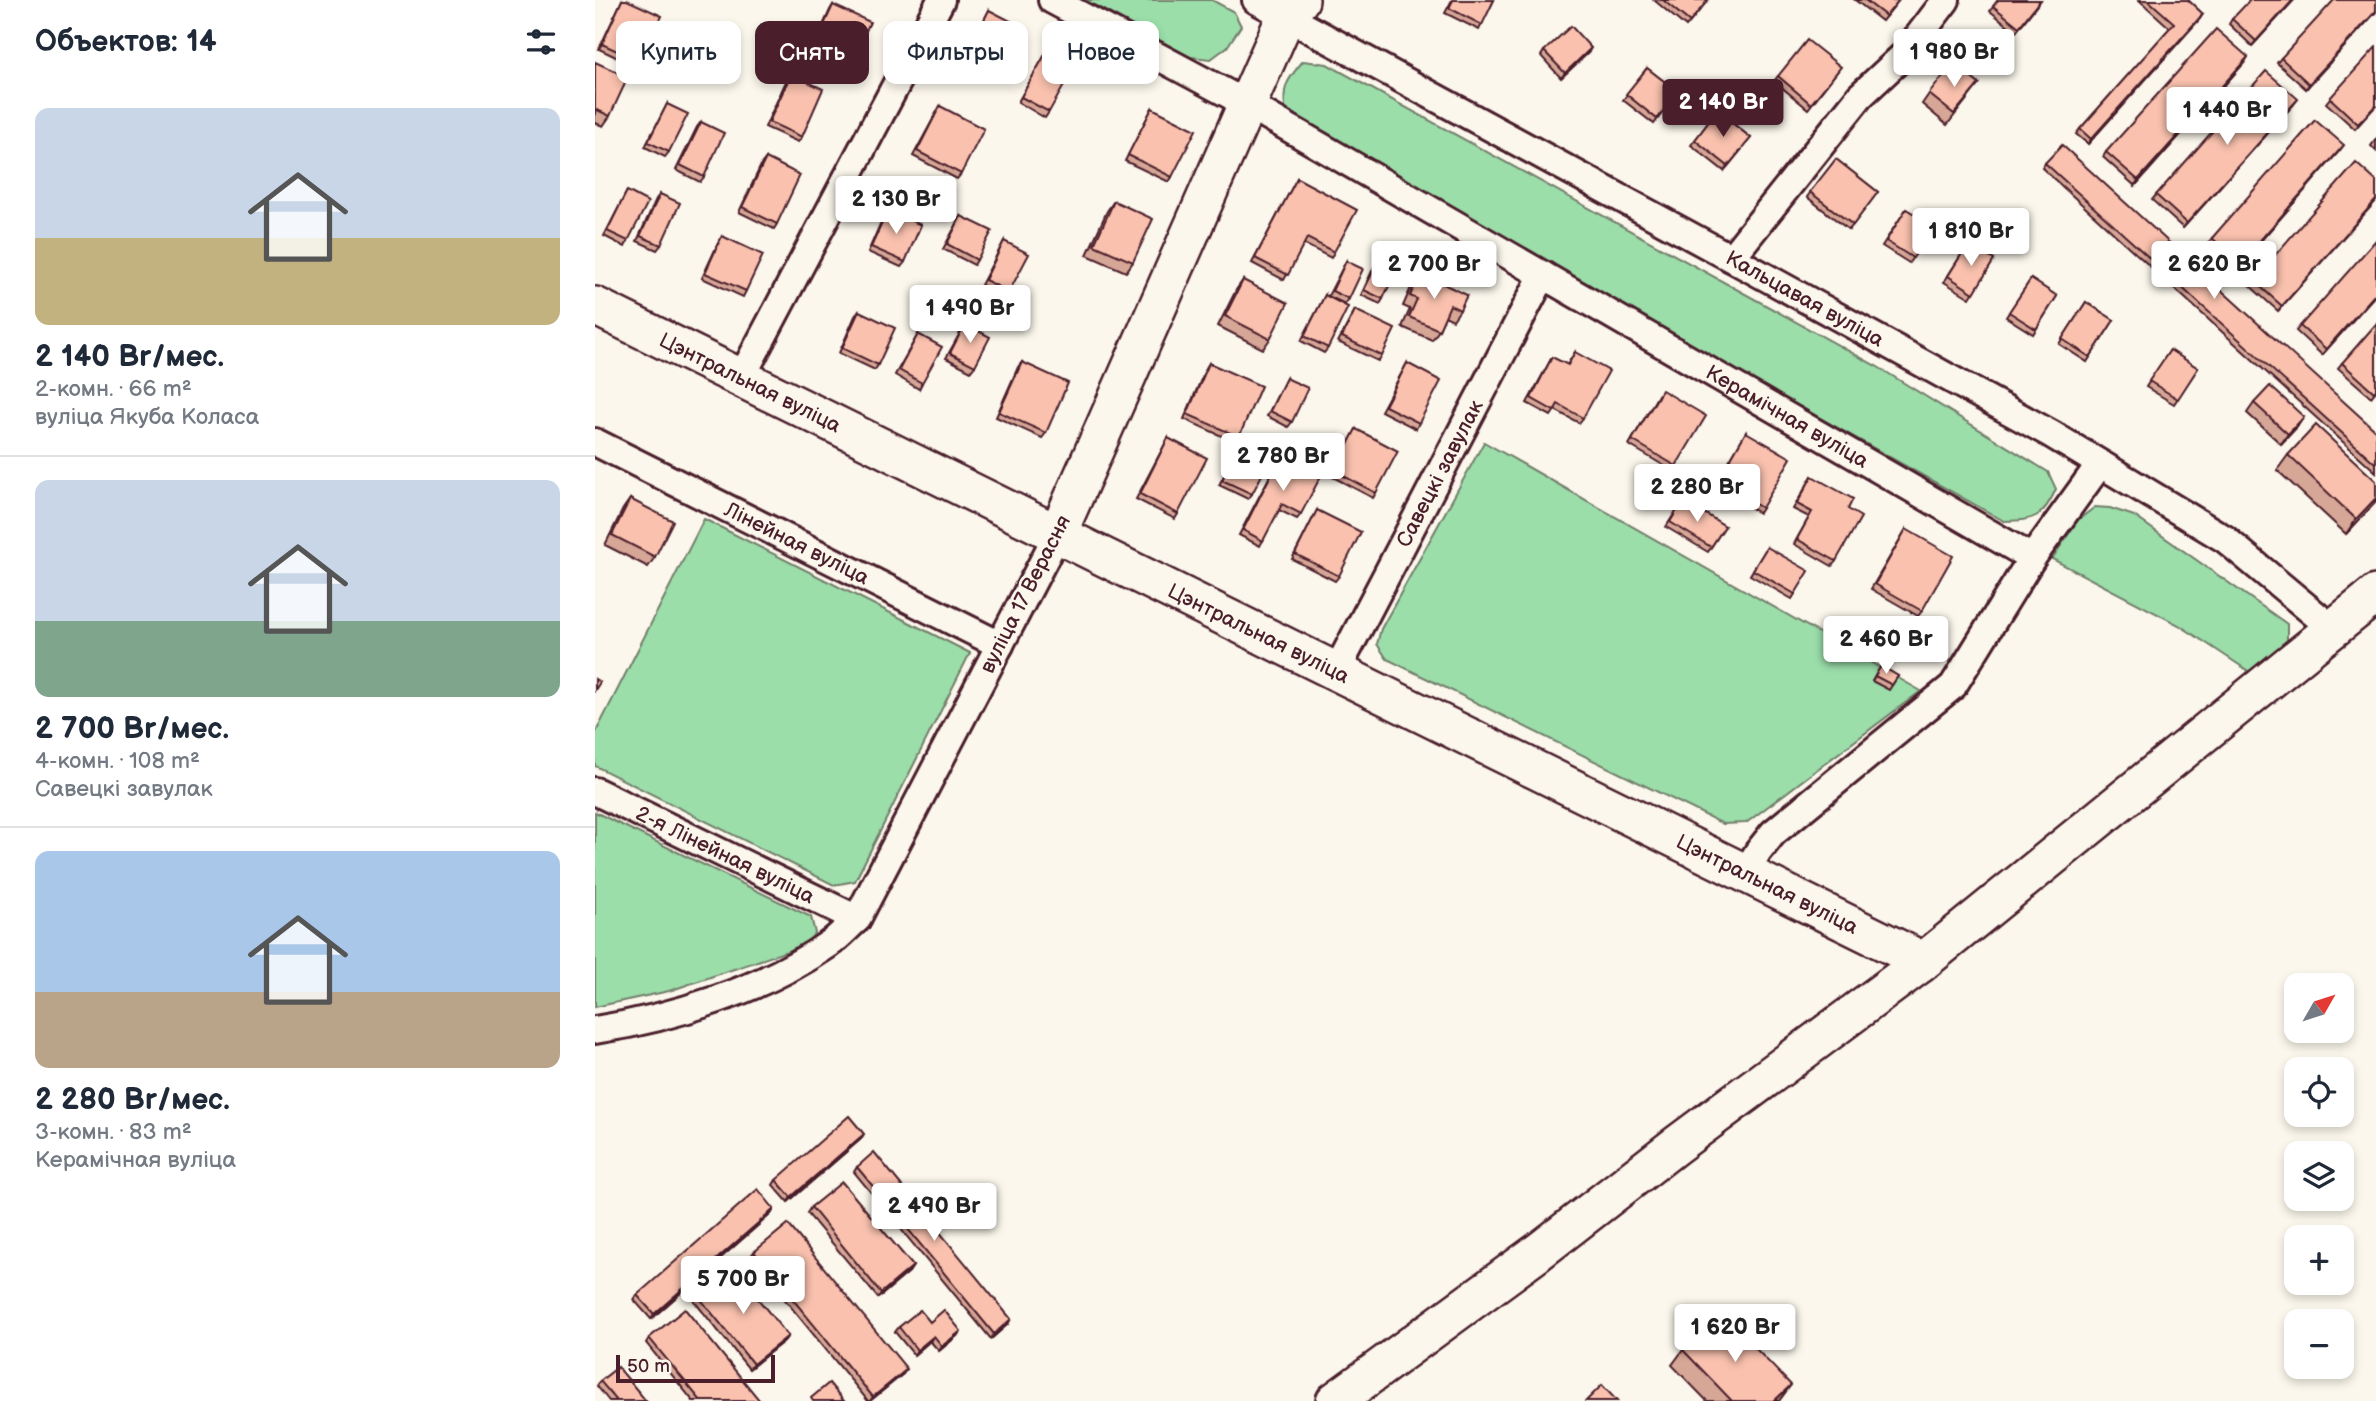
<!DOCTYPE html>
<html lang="ru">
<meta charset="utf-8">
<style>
:root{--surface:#fff;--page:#f2f2f3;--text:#1f2937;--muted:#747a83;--line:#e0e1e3;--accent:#4a1f2b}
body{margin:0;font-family:"Balsamiq Sans",sans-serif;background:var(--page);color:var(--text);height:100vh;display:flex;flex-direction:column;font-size:26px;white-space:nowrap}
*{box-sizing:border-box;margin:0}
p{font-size:23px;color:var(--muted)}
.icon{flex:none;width:38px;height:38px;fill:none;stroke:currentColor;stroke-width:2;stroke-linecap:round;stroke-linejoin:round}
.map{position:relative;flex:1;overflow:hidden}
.drawer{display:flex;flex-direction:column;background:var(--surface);width:595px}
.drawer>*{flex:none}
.banner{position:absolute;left:21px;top:21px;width:665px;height:63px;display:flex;gap:14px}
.needle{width:46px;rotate:51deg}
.controls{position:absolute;left:1689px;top:973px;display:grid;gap:14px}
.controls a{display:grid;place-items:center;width:70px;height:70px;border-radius:14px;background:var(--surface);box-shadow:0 4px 10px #0003;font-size:35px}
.scale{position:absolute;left:21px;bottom:18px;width:159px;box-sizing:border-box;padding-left:7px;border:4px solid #4a1f2b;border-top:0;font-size:19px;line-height:24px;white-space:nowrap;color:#4a1f2b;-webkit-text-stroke:5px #fbf7ec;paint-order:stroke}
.price{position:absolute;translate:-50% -60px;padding:0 16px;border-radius:7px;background:#fff;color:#222;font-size:23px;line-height:46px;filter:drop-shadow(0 2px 4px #0008)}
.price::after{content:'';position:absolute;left:50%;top:42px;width:21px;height:16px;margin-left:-10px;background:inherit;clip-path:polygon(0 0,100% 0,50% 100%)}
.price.selected{background:var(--accent);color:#fff}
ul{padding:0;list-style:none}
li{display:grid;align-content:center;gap:14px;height:371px;padding:0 35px}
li+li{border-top:2px solid var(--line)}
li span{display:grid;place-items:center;height:217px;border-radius:14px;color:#555}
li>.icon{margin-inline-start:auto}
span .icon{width:126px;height:126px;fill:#fffc;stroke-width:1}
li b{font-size:30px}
h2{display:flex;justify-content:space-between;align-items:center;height:84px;padding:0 35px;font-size:30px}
.tag{padding:0 24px;border-radius:14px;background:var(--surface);box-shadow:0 4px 10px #0003;font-size:24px;line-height:63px}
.tag.selected{background:var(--accent);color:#fff}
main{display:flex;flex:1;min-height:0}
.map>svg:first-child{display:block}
</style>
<main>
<section class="drawer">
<h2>Объектов: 14<svg class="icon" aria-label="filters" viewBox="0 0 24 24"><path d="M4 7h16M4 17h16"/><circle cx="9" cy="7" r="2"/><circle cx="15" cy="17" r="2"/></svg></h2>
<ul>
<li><span style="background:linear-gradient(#c9d6e8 60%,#c2b280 0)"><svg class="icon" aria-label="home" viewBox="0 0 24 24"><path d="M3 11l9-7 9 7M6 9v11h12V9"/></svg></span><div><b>2 140 Br/мес.</b><p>2-комн. · 66 m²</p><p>вуліца Якуба Коласа</p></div></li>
<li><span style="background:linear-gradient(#c9d6e8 65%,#7fa58c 0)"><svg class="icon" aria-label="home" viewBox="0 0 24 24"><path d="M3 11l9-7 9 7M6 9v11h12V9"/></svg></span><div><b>2 700 Br/мес.</b><p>4-комн. · 108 m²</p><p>Савецкі завулак</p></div></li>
<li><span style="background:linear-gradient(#a9c7e8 65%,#b9a48a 0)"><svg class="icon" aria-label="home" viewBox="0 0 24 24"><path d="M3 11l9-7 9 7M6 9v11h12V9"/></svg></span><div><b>2 280 Br/мес.</b><p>3-комн. · 83 m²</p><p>Керамічная вуліца</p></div></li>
</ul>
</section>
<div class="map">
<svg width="1781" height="1401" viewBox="0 0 1781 1401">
<rect width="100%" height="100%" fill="#fbf7ec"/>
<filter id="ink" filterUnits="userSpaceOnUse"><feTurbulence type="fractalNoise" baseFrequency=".0143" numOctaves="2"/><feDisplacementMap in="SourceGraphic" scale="14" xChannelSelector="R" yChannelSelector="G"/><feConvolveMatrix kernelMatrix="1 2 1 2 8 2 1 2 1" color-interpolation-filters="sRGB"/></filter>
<g filter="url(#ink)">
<g fill="#9bdeaa" stroke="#727e6a" stroke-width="2">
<polygon points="490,0 617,0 639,12 646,26 632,47 616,59 595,57"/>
<path d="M708,61l24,3 551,303 170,105 8,17c-13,29 -21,31 -52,32l-434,-243 -284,-165c-5,-25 1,-33 17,-52z"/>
<polygon points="889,442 1326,691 1151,823 1128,824 792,659 782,644 786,629"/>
<polygon points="1500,507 1515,508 1539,516 1692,624 1692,641 1681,656 1658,674 1584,625 1457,559 1483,520"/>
<polygon points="109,519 375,653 260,881 239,885 0,766 0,734"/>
<polygon points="0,812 216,917 220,933 210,945 74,991 0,1007"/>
</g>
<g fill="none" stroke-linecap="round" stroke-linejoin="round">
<g stroke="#4a1f2b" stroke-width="32">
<g id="street">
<path id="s1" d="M457,0l197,105 783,453"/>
<path id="s2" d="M661,0l475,258 320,176 174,105 109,91"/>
<polyline points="1136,258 1265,96 1309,55 1351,0"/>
<polyline points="146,378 346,0"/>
<path id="s3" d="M0,442l405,203"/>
<path id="s4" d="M741,672l207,-397"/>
<path id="s5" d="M0,791l262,128"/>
<polyline points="1151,872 1163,852 1178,833 1358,686 1437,558 1505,464"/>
<path d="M0,1030c77,-12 170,-41 234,-86 10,-7 19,-17 28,-25l200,-384"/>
</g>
</g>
<g stroke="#4a1f2b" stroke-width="42">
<g id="secondary">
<path id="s6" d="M0,306l1316,649 9,9"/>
<polyline points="462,535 691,16 705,0"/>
<polyline points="740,1401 942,1253 1080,1146 1325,964 1781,594"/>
</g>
</g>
<use href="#street" stroke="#fbf7ec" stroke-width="26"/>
<use href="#secondary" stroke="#fbf7ec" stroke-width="37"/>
</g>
<g fill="#d6a696" stroke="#4a1f2b" stroke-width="2">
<polygon points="27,0 46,62 42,67 4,49"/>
<polygon points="857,0 899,0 884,30 850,13"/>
<polygon points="1059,0 1113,0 1091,27"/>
<polygon points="1260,0 1304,0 1287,21"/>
<polygon points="1403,0 1446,0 1421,32 1395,11"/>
<polygon points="1544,0 1593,0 1608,14 1493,144 1481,134 1485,129 1575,28"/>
<polygon points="1699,0 1657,46 1634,24 1637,19"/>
<polygon points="1781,0 1711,89 1682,63 1686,58"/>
<polygon points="238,5 260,55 257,60 220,43 235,10"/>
<polygon points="394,10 413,69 409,74 371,55"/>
<polygon points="118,26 118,72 114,77 96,68"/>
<polygon points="949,51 993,53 966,78 946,56"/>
<polygon points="451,53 454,112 450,118 423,102"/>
<polygon points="0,62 15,116 8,126 0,123"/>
<polygon points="1650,62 1540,186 1508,157 1511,152"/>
<polygon points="1052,68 1083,92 1059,124 1028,100"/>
<polygon points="1242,72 1213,109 1179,81 1183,76"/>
<polygon points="196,74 207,137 203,142 170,127 192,79"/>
<polygon points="1384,84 1352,125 1327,104 1334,94"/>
<polygon points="1735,98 1781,106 1760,129 1731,103"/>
<polygon points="72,104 74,152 70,157 50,147"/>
<polygon points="1699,104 1588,228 1557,200 1561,195"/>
<polygon points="345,106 366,174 362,179 318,156"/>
<polygon points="557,108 577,177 574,182 530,161"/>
<polygon points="1122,111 1156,138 1129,171 1096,145"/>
<polygon points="106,122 109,177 105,182 81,170 102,127"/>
<polygon points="1781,139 1781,151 1776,146"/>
<polygon points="1745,150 1642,268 1613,243 1617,238"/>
<polygon points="171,158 182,224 179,229 144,212 167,163"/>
<polygon points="1241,159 1283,192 1254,230 1212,197"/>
<polygon points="1450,163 1781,431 1781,472 1447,168"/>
<polygon points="702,178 739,252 736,258 709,244 689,280 657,263"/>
<polygon points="1781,181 1683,311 1654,285 1658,280"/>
<polygon points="32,191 33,241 30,247 9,236"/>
<polygon points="65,194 66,245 62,250 42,241 61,199"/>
<polygon points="519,201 538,262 531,272 492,255 512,211"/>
<polygon points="1311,209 1339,226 1314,263 1287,246"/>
<polygon points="293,210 310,262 306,267 273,252 289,215"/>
<polygon points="366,216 382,260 379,265 348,249"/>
<polygon points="127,236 151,291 148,297 107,278 124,241"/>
<polygon points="409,241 414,292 411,297 386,285"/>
<polygon points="1373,244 1399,260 1375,298 1349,282"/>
<polygon points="787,253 788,299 785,304 766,295 783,258"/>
<polygon points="751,261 754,299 750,304 733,296"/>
<polygon points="825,273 865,310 858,320 850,316 844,330 837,340 807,327 815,309 808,306 818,283"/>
<polygon points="1436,279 1462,296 1438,334 1411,317"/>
<polygon points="648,280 675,339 668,349 623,326 641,290"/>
<polygon points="1781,294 1727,355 1701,331 1705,326"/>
<polygon points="730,295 733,348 729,353 706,341"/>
<polygon points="1491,302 1519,320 1492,362 1464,344"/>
<polygon points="760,310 787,356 783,361 743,342"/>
<polygon points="264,311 283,365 280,370 244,353 260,316"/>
<polygon points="370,324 380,366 376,371 351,358"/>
<polygon points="323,334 327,383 324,389 300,375"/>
<polygon points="1575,350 1603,368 1579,404 1551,387"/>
<polygon points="980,352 988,418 984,423 960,410 956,416 932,403 957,357 972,365"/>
<polygon points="427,362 451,433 447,438 401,417 423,367"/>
<polygon points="614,363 644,437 640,442 589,419 611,368"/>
<polygon points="812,363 824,423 821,429 786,411"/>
<polygon points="1747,363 1781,391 1776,397 1743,368"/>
<polygon points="691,378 697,422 693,427 672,416"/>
<polygon points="1063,395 1081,466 1078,471 1034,445"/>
<polygon points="1659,403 1702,427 1686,444 1652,413"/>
<polygon points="761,429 781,493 778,498 736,476"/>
<polygon points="1151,432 1167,508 1164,513 1119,487"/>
<polygon points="573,438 583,514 580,519 541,499"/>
<polygon points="688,451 706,514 702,519 684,510 665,546 644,535"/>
<polygon points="1693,455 1779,504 1751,534 1682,470"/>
<polygon points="639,456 657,494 653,499 624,485"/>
<polygon points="1217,476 1253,509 1241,561 1237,566 1199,544 1214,517 1198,509"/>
<polygon points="35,499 60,557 53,567 10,545 28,509"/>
<polygon points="1088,500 1130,526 1113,552 1071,527"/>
<polygon points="722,510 744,576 740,581 697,559"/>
<polygon points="1311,529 1327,611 1323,616 1276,589"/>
<polygon points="1172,547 1200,594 1197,599 1155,575"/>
<polygon points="1286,666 1303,676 1294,690 1277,681"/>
<polygon points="266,1139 193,1202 178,1185 181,1180"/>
<polygon points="262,1167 413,1324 396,1339 259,1172"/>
<polygon points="216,1207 318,1266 314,1272 283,1298 212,1213"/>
<polygon points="179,1209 176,1214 56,1319 39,1300 42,1295"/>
<polygon points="159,1252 308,1374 275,1401 273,1401 155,1257"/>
<polygon points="103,1296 193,1336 189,1341 154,1369 99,1301"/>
<polygon points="335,1322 362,1336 344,1351 335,1341 319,1355 300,1332 304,1327"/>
<polygon points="54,1338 165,1401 98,1401 51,1343"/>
<polygon points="1088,1350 1184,1401 1112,1401 1077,1365"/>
<polygon points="5,1381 51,1401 14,1401 2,1386"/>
</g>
<g fill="#ae877a" stroke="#4a1f2b" stroke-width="2">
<polygon points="1698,0 1699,0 1657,46 1661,41"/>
<polygon points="1781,11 1781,12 1711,89 1714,84"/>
<polygon points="1608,14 1605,19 1493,144 1496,139"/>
<polygon points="996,48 993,53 966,78 970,73"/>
<polygon points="1653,57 1650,62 1540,186 1543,180"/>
<polygon points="1703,99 1699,104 1588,228 1592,223"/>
<polygon points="1749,145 1745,150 1642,268 1645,263"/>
<polygon points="1781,200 1781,201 1683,311 1687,306"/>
<polygon points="1781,293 1781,294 1727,355 1731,349"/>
<polygon points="1709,417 1702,427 1686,444 1693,434"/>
<polygon points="1781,498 1781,501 1779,504 1751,534 1761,519"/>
<polygon points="269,1134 266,1139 193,1202 196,1197"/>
<polygon points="179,1209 176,1214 56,1319 59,1314"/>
<polygon points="318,1266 314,1272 283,1298 286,1293"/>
<polygon points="416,1319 413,1324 396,1339 399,1334"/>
<polygon points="366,1331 362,1336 344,1351 347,1346"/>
<polygon points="193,1336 189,1341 154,1369 158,1364"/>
<polygon points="339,1336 335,1341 319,1355 322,1350"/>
<polygon points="312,1369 308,1374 275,1401 278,1397"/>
<polygon points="1196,1385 1184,1401 1179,1401"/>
</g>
<g fill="#f9c1ae" stroke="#4a1f2b" stroke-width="2">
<polygon points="27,0 32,0 67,16 46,62 7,44"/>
<polygon points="858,0 899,0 887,25 854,8"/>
<polygon points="1068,0 1113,0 1095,22"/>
<polygon points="1270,0 1304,0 1291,16"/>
<polygon points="1403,0 1445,0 1424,27 1398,6"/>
<polygon points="1553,0 1593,0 1608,14 1496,139 1485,129 1579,23"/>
<polygon points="1655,0 1698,0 1661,41 1637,19"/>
<polygon points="1739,0 1781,0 1781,11 1714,84 1686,58"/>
<polygon points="238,5 275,22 260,55 223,38"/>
<polygon points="394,10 433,30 413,69 374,50"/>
<polygon points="118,26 137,36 118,72 99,63"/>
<polygon points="976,26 996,48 970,73 949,51"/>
<polygon points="1621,29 1653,57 1543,180 1511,152"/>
<polygon points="1212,40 1246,67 1216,104 1183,76"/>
<polygon points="1781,47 1781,105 1763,124 1735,98"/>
<polygon points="451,53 479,68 454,112 426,97"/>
<polygon points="0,62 33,77 15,116 0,109"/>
<polygon points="1358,63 1384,84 1359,114 1334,94"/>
<polygon points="1052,68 1083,92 1062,119 1031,94"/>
<polygon points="1671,71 1703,99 1592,223 1561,195"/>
<polygon points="196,74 228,89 207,137 174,122"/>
<polygon points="72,104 93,114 74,152 53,142"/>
<polygon points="345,106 389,129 366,174 322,151"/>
<polygon points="557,108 601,130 577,177 533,155"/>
<polygon points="1122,111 1156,138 1133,166 1100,140"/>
<polygon points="1720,120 1749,145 1645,263 1617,238"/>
<polygon points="106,122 129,133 109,177 85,165"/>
<polygon points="1467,145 1781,431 1781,464 1450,163"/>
<polygon points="171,158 205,175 182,224 147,207"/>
<polygon points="1241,159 1283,192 1258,225 1215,192"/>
<polygon points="1761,163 1781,181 1781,200 1687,306 1658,280"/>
<polygon points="702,178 762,210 739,252 712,238 693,275 660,258"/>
<polygon points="32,191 53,202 33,241 12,231"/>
<polygon points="65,194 85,203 66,245 45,236"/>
<polygon points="519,201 558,219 538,262 499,245"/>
<polygon points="1311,209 1339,226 1318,258 1291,241"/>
<polygon points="293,210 326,225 310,262 276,247"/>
<polygon points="366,216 397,231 382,260 352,244"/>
<polygon points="127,236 168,255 151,291 110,273"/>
<polygon points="1781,240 1781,293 1731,349 1705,326"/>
<polygon points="409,241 434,254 414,292 390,280"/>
<polygon points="1373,244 1399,260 1379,293 1353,276"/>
<polygon points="787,253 805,262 788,299 769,290"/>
<polygon points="751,261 768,269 754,299 737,291"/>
<polygon points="825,273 872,295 865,310 855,305 844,330 814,317 822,299 815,296"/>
<polygon points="1436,279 1462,296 1441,329 1414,312"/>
<polygon points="648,280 693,303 675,339 630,316"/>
<polygon points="730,295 753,307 733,348 709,336"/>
<polygon points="1491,302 1519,320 1495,357 1467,339"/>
<polygon points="760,310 800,329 787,356 747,337"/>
<polygon points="264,311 300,328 283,365 247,348"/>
<polygon points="370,324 395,337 380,366 355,353"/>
<polygon points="1781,324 1781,390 1779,392 1747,363"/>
<polygon points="323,334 347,347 327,383 304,370"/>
<polygon points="1575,350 1603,368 1583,399 1554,381"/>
<polygon points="980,352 1014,371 988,418 963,404 959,411 936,398 957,357 973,365"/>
<polygon points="427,362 473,383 451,433 404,412"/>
<polygon points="614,363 666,386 644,437 592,414"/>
<polygon points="812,363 846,381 824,423 790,406"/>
<polygon points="691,378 713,388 697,422 675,411"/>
<polygon points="1675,386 1709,417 1693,434 1659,403"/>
<polygon points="1067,390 1111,416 1081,466 1037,440"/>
<polygon points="1721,425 1781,481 1781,498 1761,519 1693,455"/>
<polygon points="761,429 803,451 781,493 739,471"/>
<polygon points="1151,432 1196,458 1167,508 1122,482"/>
<polygon points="573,438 612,458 583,514 545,494"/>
<polygon points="688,451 728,472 706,514 687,504 668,541 648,530"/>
<polygon points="639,456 669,471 657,494 627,480"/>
<polygon points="1217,476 1258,499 1253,509 1266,517 1241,561 1202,539 1217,512 1202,504"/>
<polygon points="35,499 78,521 60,557 17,535"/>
<polygon points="1088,500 1130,526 1116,547 1075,522"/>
<polygon points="722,510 766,532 744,576 700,554"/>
<polygon points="1311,529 1358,556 1327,611 1280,584"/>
<polygon points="1172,547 1214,571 1200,594 1158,570"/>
<polygon points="1286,666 1303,676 1297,685 1280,676"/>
<polygon points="0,679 5,682 0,690"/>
<polygon points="254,1116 269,1134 196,1197 181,1180"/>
<polygon points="279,1152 416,1319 399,1334 262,1167"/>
<polygon points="247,1182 318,1266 286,1293 216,1207"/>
<polygon points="163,1189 179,1209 59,1314 42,1295"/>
<polygon points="193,1224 312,1369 278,1397 159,1252"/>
<polygon points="138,1268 193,1336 158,1364 103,1296"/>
<polygon points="90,1309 165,1401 106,1401 54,1338"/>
<polygon points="325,1310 335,1322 349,1310 366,1331 347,1346 339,1336 322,1350 304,1327"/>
<polygon points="1126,1313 1196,1385 1179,1401 1137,1401 1088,1350"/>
<polygon points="23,1367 51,1401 22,1401 5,1381"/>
<polygon points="234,1383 249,1401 218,1401 216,1398"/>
<polygon points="1007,1385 1022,1401 991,1401"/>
</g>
</g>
<g text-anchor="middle" stroke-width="5" stroke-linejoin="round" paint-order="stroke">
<g font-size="21" fill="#4a1f2b" stroke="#fbf7ec">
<text dy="7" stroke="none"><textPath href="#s2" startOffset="625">Кальцавая вуліца</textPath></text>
<text dy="7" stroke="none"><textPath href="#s6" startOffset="173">Цэнтральная вуліца</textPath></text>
<text dy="7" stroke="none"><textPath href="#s1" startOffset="845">Керамічная вуліца</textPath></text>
<text dy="7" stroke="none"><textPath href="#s4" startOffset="224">Савецкі завулак</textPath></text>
<text dy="7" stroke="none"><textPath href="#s3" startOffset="226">Лінейная вуліца</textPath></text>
<text transform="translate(430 594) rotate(-63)" y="7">вуліца 17 Верасня</text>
<text dy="7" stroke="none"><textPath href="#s6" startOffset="740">Цэнтральная вуліца</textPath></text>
<text dy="7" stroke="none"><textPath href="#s5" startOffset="145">2-я Лінейная вуліца</textPath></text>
<text dy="7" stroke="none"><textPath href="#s6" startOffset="1307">Цэнтральная вуліца</textPath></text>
</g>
</g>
</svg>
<div class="controls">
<a><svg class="needle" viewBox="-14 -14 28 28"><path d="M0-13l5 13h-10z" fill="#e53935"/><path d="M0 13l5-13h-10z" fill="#747a83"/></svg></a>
<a><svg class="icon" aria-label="locate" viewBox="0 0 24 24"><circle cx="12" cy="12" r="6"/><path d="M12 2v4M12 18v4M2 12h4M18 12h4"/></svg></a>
<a><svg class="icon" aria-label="layers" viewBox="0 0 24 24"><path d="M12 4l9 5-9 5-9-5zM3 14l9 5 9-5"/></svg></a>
<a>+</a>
<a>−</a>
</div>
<div class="scale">50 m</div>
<b class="price" style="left:1359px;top:89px">1 980 Br</b>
<b class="price selected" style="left:1128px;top:139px">2 140 Br</b>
<b class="price" style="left:1632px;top:147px">1 440 Br</b>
<b class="price" style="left:301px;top:236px">2 130 Br</b>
<b class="price" style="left:1376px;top:268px">1 810 Br</b>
<b class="price" style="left:839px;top:301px">2 700 Br</b>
<b class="price" style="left:1619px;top:301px">2 620 Br</b>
<b class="price" style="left:375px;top:345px">1 490 Br</b>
<b class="price" style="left:688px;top:493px">2 780 Br</b>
<b class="price" style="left:1102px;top:524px">2 280 Br</b>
<b class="price" style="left:1291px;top:676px">2 460 Br</b>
<b class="price" style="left:339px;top:1243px">2 490 Br</b>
<b class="price" style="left:148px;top:1316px">5 700 Br</b>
<b class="price" style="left:1140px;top:1364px">1 620 Br</b>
<div class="banner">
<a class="tag">Купить</a>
<a class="tag selected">Снять</a>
<a class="tag">Фильтры</a>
<a class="tag">Новое</a>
</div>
</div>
</main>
